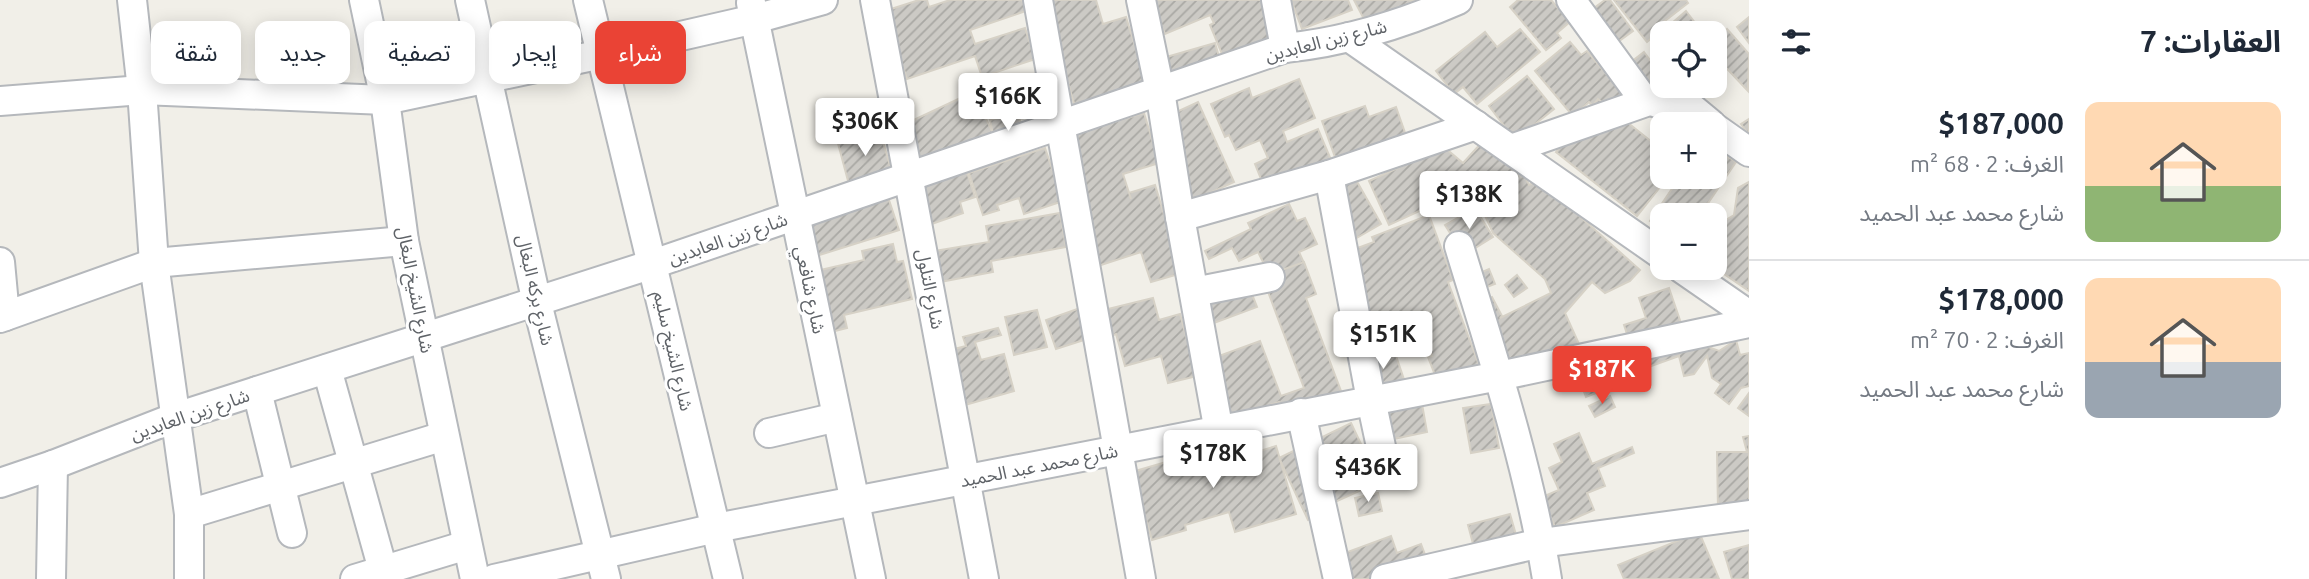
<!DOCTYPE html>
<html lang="ar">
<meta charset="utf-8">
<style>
:root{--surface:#fff;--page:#f2f2f3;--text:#1f2937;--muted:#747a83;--line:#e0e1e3;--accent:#ea4335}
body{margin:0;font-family:Ubuntu,"Noto Sans Arabic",sans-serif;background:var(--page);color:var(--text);direction:rtl;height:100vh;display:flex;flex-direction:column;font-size:26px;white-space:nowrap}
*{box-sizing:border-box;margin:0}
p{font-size:23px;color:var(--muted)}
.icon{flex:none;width:38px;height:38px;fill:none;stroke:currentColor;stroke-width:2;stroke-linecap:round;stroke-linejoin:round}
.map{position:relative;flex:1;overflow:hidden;direction:ltr}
.side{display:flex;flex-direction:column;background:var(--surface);width:560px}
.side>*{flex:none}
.banner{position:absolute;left:21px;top:21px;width:665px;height:63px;direction:rtl;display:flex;gap:14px}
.fabs{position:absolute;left:1650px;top:21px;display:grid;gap:14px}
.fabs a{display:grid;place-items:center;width:77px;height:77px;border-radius:14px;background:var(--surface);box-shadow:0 4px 18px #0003;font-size:35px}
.price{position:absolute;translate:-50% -60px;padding:0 16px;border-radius:7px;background:#fff;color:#222;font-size:23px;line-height:46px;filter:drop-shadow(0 2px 4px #0008)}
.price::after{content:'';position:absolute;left:50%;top:42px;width:21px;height:16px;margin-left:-10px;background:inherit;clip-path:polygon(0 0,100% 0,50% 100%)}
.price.active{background:var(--accent);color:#fff}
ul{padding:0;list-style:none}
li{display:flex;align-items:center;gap:21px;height:175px;padding:0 28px}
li+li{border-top:2px solid var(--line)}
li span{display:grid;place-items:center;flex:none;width:196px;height:140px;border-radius:14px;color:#555}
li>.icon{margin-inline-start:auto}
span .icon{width:84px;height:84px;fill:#fffc;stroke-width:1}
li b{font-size:30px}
h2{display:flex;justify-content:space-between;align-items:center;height:84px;padding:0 28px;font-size:30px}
.pill{padding:0 24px;border-radius:14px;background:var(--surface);box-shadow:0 4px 18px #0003;font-size:24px;line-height:63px}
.pill.active{background:var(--accent);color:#fff}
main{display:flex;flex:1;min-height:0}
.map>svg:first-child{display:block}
</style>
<main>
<section class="side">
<h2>العقارات: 7<svg class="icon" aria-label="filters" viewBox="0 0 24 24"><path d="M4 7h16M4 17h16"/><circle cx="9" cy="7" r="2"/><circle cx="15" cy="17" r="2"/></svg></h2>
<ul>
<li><span style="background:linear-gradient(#ffd9b3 60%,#8fb573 0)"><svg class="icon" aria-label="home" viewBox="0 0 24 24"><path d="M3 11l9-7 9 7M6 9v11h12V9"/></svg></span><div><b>$187,000</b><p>الغرف: 2 · 68 m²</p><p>شارع محمد عبد الحميد</p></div></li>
<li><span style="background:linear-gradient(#ffd9b3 60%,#9aa5b1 0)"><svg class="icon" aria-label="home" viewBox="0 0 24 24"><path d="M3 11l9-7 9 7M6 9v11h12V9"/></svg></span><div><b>$178,000</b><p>الغرف: 2 · 70 m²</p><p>شارع محمد عبد الحميد</p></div></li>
</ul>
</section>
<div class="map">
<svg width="1749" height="579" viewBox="0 0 1749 579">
<defs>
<pattern id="building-hatch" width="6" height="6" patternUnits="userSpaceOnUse" patternTransform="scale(1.75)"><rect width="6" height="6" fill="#cccac5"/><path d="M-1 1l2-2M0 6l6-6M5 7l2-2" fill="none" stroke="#a9a8a4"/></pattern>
</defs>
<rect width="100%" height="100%" fill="#f1efe8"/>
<g fill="url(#building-hatch)" stroke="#d6d1c6" stroke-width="2">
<polygon points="919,0 927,0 929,7 950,0 1022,0 1026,11 970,30 975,44 1025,28 1035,59 982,77 975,56 907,79 885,11"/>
<polygon points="1043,0 1096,0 1103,24 1126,17 1150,95 1077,113"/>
<polygon points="1151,0 1265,0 1287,54 1224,59 1210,25 1214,23 1210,15 1165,34"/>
<polygon points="1291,0 1348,0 1352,10 1302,29"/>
<polygon points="1354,0 1415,0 1367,25"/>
<polygon points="1518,0 1551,0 1570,22 1557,33 1561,38 1546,50 1510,7"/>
<polygon points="1605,0 1610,0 1633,31 1608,49 1583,16"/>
<polygon points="1614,0 1686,0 1688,3 1652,31 1656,34 1647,42"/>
<polygon points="1686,11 1696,24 1684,33 1678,33 1671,24"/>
<polygon points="1749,17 1749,43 1737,27"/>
<polygon points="1520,29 1540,52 1477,104 1463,87 1454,94 1436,71 1485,32 1497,47"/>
<polygon points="1727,29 1749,54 1748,91 1715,56 1715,40"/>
<polygon points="1570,42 1581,55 1587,51 1624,95 1601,116 1589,102 1573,116 1535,71"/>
<polygon points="1215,43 1224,74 1172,90 1163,58"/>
<polygon points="1644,52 1662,76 1662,86 1670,86 1648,103 1622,69"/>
<polygon points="1527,76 1554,109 1515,140 1489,106"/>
<polygon points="1299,79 1315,118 1283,131 1287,142 1318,129 1334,167 1267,194 1255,164 1268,158 1260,140 1236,150 1229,135 1225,137 1211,104 1249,88 1252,98"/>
<polygon points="973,92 993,133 922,164 903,125"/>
<polygon points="1598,99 1662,150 1662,177 1668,177 1637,216 1556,152"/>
<polygon points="1198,102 1234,182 1192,201 1167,145 1168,116"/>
<polygon points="1365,106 1369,117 1396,107 1410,147 1381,157 1377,144 1335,157 1322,121"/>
<polygon points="1018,113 1026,145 997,152 990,120"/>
<polygon points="1144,113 1159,163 1123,174 1131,199 1129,193 1155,185 1182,273 1151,282 1141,252 1098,266 1089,239 1095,237 1064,137"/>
<polygon points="1749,119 1749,135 1741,124"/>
<polygon points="878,124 894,180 851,192 836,136"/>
<polygon points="1485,139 1523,172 1529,185 1539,180 1640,270 1630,281 1605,293 1592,282 1565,313 1579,344 1500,378 1468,308 1492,297 1502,316 1500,318 1551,293 1545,279 1493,233 1475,194 1487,180 1389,225 1369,181 1444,147 1463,163"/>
<polygon points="1045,148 1063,201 1024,214 1019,198 997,205 999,210 983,215 969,173"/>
<polygon points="1715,148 1736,162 1700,215 1662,215 1662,229 1650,221 1680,177 1715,177"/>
<polygon points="963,160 975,197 960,202 963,213 929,225 913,177"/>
<polygon points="1351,171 1381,224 1339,248 1318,190"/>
<polygon points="1749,182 1749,291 1718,270 1704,268 1715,268 1715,239 1720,247 1724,221 1734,215 1738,188"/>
<polygon points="888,197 899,230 810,258 799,225"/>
<polygon points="1289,204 1297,221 1305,218 1317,244 1299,252 1304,263 1271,278 1258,252 1239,261 1232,248 1209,259 1205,251 1251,229 1248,223"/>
<polygon points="1475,208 1493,237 1464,255 1445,225"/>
<polygon points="1060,213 1066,247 991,261 993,272 940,282 934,251 989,242 986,226"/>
<polygon points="1429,215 1453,280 1448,282 1482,373 1440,388 1428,357 1432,356 1420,323 1371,341 1355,249 1374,242 1372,237"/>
<polygon points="893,244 897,262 903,261 912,299 844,315 847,328 831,332 816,271 864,260 862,251"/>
<polygon points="1304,262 1316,294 1306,298 1347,407 1289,428 1279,402 1227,420 1205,361 1260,341 1281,396 1304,388 1267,289 1252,294 1257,307 1206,326 1197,301"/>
<polygon points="1489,269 1495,284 1468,294 1463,280"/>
<polygon points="1517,275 1527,288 1514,297 1505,285"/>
<polygon points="1669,288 1683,329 1631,346 1624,325 1646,318 1639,298"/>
<polygon points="1153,298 1159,320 1180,314 1197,376 1168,383 1161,356 1125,366 1116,334 1111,336 1104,310"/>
<polygon points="1080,308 1090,338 1056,349 1046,320"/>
<polygon points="1037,310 1047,347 1014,355 1005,317"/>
<polygon points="998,328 1001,335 975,342 981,360 1004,354 1014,391 965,405 950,350 966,346 963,337"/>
<polygon points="1736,340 1740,355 1749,353 1749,386 1741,388 1729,404 1715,393 1721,384 1712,378 1707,356 1694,374 1684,376 1679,356 1640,370 1633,360 1695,342 1719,351"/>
<polygon points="1393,347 1409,394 1365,383 1357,359"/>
<polygon points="1615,367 1622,383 1586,397 1580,381"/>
<polygon points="1749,393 1749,416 1738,408"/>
<polygon points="1610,396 1615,407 1595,417 1589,406"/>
<polygon points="1422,404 1427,432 1384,441 1378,412"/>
<polygon points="1491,404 1499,448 1471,453 1463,408"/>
<polygon points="1351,423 1379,482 1326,506 1328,511 1308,520 1279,458"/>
<polygon points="1579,433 1592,464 1632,447 1634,453 1598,468 1605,486 1587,493 1594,510 1555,527 1542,497 1559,490 1549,468 1562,462 1554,444"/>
<polygon points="1749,436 1749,506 1718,510 1717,452 1747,452 1743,437"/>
<polygon points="1210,439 1217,464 1276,446 1296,514 1235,532 1229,512 1185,525 1186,530 1152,540 1132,472 1173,460 1170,451"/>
<polygon points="1378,493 1382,511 1359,516 1355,498"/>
<polygon points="1510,514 1523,559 1480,570 1468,525"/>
<polygon points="1699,532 1719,579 1624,579 1618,565"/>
<polygon points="1391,536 1397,553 1421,544 1430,568 1399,579 1351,579 1342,554"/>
<polygon points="1749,545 1749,579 1732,579 1724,552"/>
</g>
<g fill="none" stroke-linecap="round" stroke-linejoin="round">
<g stroke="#b5b8bc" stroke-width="32">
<g id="minor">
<polyline points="132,0 142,90 154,263 189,514 189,579"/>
<polyline points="364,0 385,100 404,241 475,579"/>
<polyline points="470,0 537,303 606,579"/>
<polyline points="588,0 728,579"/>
<polyline points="875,0 984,579"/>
<polyline points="1038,0 1141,579"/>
<polyline points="1141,0 1160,91 1180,217 1219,432"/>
<polyline points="1276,0 1285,48"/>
<polyline points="1571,0 1641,96 1657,103 1682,100 1711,124"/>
<polyline points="751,3 871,579"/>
<polyline points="1349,37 1662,255"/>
<polyline points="0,101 142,90 385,100 602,54 755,19 823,0"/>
<polyline points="1715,128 1749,152"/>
<polyline points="1511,149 1649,101"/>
<polyline points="1329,175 1371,400 1386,470"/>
<polyline points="1180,217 1329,175 1476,125"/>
<path d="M1459,246c33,108 70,221 88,333"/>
<polyline points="0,262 5,316"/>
<polyline points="1681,268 1749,315"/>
<polyline points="1194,292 1270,277"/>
<polyline points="0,318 154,263 404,241"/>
<polyline points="327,369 383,570"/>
<polyline points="257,391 292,533"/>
<polyline points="1301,413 1338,579"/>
<polyline points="769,433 837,417"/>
<path d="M0,483l53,-18 123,-48 477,-153 632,-216c60,-6 118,-24 173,-48"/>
<polyline points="189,514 444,436"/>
<polyline points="51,579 53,465"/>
<polyline points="355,579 467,545"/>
<polyline points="494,579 716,528 1499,376 1749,323"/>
<polyline points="1385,579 1541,543 1749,515"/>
</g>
</g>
<use href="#minor" stroke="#fff" stroke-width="28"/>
</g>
<g text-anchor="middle" stroke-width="6" stroke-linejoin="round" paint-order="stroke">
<g font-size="18" fill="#5f6368" stroke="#fff">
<text transform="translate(1326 41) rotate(-14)" y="6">شارع زين العابدين</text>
<text transform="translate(728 239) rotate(-19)" y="6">شارع زين العابدين</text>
<text transform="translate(930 289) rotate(79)" y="6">شارع التلول</text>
<text transform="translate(415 290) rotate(79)" y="6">شارع الشيخ البغال</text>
<text transform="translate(535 290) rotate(77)" y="6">شارع بركه البغال</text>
<text transform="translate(810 290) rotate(78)" y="6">شارع شافعي</text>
<text transform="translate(673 351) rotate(77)" y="6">شارع الشيخ سليم</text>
<text transform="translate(190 415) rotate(-19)" y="6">شارع زين العابدين</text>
<text transform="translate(1039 466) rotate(-11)" y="6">شارع محمد عبد الحميد</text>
</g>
</g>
</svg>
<div class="fabs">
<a><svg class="icon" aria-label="locate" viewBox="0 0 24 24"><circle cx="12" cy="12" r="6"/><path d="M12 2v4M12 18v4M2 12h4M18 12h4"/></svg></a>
<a>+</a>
<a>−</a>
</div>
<b class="price" style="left:1008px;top:133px">$166K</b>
<b class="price" style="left:865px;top:158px">$306K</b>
<b class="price" style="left:1469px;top:231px">$138K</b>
<b class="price" style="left:1383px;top:371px">$151K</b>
<b class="price active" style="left:1602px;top:406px">$187K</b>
<b class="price" style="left:1213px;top:490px">$178K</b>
<b class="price" style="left:1368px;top:504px">$436K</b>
<div class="banner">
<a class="pill active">شراء</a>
<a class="pill">إيجار</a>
<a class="pill">تصفية</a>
<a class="pill">جديد</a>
<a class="pill">شقة</a>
</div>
</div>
</main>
